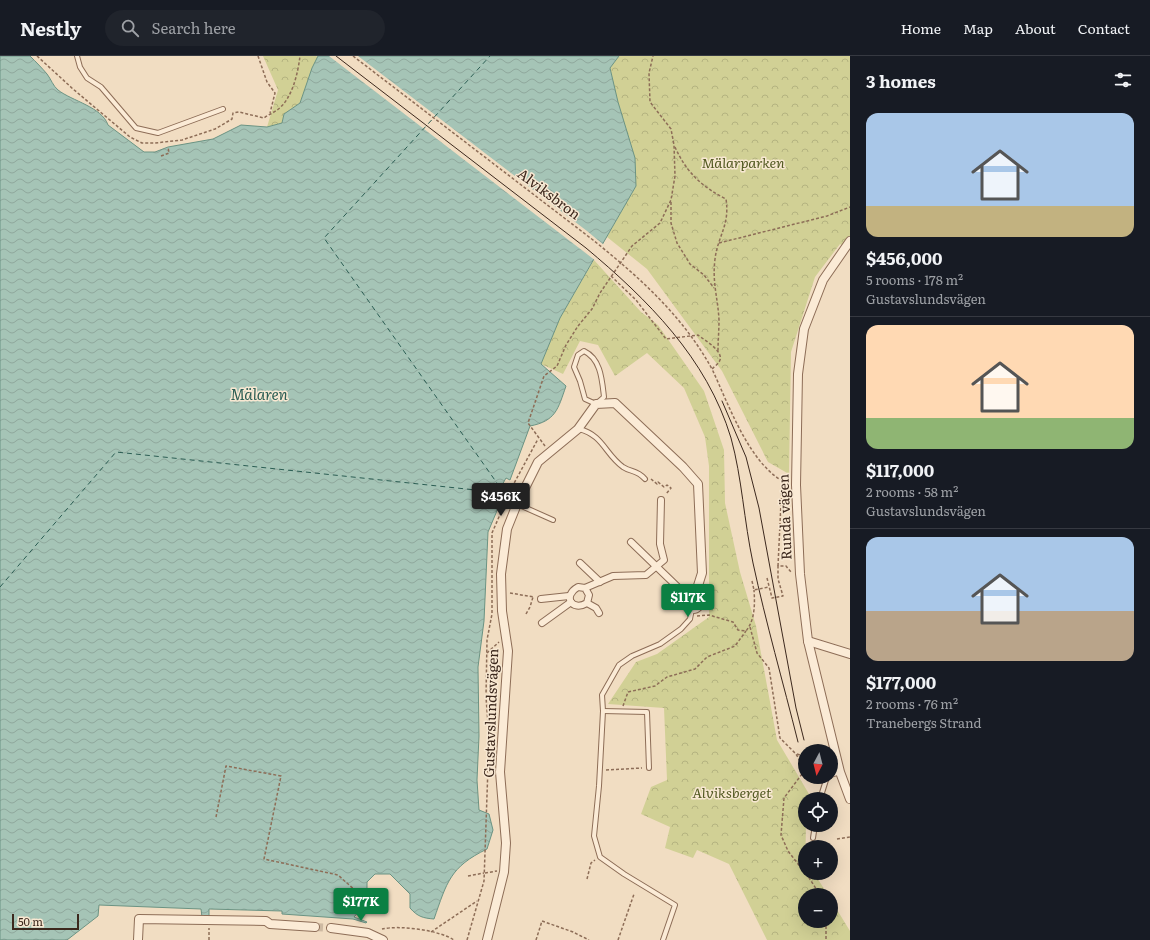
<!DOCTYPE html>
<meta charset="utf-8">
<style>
:root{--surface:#171b24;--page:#20242c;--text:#f1f3f6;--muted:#9ea1a6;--line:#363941;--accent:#0b8043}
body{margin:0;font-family:Literata,serif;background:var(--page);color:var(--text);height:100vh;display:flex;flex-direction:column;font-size:15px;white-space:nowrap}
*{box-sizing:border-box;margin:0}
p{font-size:13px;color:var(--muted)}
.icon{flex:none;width:22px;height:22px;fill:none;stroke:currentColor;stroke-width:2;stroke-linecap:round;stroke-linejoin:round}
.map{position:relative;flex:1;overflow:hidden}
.side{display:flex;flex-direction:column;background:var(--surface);width:300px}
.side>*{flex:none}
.needle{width:26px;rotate:187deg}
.buttons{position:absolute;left:798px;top:688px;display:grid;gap:8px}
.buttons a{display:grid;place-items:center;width:40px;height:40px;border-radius:50%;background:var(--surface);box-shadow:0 4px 16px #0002;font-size:20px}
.scale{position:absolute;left:12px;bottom:10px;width:67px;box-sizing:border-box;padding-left:4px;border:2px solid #3c281d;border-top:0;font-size:11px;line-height:14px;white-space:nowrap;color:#3c281d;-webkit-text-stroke:3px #f8e8d2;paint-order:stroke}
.price{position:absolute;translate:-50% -34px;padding:0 9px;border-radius:4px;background:var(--accent);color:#fff;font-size:13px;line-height:26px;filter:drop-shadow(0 1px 2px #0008)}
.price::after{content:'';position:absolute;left:50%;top:24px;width:12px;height:9px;margin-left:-6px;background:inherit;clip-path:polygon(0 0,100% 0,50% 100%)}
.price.on{background:#222;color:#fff}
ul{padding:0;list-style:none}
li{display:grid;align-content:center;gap:8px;height:212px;padding:0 16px}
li+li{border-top:1px solid var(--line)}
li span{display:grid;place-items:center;height:124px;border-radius:12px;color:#555}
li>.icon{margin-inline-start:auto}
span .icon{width:72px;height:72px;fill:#fffc;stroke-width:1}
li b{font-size:17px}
h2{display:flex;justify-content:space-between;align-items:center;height:48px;padding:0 16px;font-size:17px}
header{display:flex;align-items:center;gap:24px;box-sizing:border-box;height:56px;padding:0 20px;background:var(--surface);border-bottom:1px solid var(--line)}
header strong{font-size:19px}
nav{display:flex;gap:22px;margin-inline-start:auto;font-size:14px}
.search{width:280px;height:36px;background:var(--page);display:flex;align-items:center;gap:10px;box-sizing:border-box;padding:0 14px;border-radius:22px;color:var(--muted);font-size:15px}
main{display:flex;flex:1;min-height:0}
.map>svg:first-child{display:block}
</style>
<header>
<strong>Nestly</strong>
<div class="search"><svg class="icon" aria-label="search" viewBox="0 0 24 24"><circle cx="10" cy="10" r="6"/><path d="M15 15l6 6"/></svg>Search here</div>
<nav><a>Home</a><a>Map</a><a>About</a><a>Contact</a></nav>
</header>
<main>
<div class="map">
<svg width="850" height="884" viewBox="0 0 850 884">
<defs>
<pattern id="forest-crowns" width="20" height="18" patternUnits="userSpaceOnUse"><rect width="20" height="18" fill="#d1d095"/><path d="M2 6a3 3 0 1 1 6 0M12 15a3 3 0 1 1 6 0" fill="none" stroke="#b4b380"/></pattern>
<pattern id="water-waves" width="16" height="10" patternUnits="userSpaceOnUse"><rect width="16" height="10" fill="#a5c4b6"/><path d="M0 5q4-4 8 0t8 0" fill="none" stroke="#8fa89c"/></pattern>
</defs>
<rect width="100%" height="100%" fill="#f1ddc2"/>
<g fill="url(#forest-crowns)">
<polygon points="263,0 316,0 318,1 312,12 300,47 284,58 282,67 267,71 278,34"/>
<polygon points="619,0 850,0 850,194 840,188 815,221 791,296 789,418 768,406 722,315 647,213 607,181 636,130 610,12"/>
<polygon points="594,204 641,256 658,269 704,335 724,394 725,447 740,516 756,570 777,684 809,738 809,743 805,743 805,769 806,769 805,817 814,817 828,839 805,839 805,865 831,865 831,844 850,875 850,884 767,884 729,808 697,794 693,802 665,792 670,771 641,758 651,731 667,724 664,652 608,648 636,606 657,598 709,561 709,410 705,381 684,332 647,297 615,320 598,289 580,285 563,318 541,308 560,262"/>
</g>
<path fill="url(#water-waves)" stroke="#6b9383" d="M0,0h30c6,6 12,12 17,18 4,5 6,12 11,16 14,11 44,17 50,35l36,27h11l13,-5 45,-8 28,-14 26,2 15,-4 2,-9 16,-11 12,-35 6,-12h301l-9,12 8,34 17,56 1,28 -76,132 -19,46 25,22c-8,23 -10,35 -36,40l-20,54 -4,-2 -4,7 5,2 -19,45 -4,89 -6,46 1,69 -2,44 2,30 10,4 4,16 -6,19c-37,18 -40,33 -53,70 -11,-1 -16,-2 -24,-11v-14l-20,-20h-15l-8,8v7l4,4v5l10,10 -3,2 -11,-8 -13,15 13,5 -1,1 -13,-4 -71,-5v-3l-73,-2v9l-7,-1 -1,-8 -102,-4 -1,11 -31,24h-67z"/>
<polygon fill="#f1ddc2" points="329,0 358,0 587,175 605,190 596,205"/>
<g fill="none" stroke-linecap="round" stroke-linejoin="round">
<polyline stroke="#2b5d53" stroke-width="1" stroke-dasharray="5 4" stroke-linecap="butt" points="0,531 116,396 504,437 324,182 490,0"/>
<polyline stroke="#cdb9a1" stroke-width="8" stroke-dasharray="8 4" stroke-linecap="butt" points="315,871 331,872"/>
<g stroke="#8d6d57" stroke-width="6">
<g id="service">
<polyline points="77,0 80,11 87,22 101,31 136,72 158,77 223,53"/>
<path d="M584,295c17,8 18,29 20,46l-8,7 -11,-5 -5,-18 -6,-14 4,-12z"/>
<path d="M579,373c24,6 26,25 44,38 9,6 13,2 22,12"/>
<polyline points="517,448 553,464"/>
<polyline points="603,655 647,656 649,712"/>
<polyline points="831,719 840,716"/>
<polyline points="820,743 827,721"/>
<polyline points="813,782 815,769"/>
<polyline points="663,884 675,849 624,818 600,801 594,780 599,730 603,655 602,639 619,609 632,600 660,588 681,573 690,563 692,553"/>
</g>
</g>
<g stroke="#8d6d57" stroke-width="8">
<g id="pedestrian">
<polyline points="631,486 688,541"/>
<polyline points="580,507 600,526"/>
<path d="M585,532l4,7 -2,8c-15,9 -25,-7 -9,-16l7,1 28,-12 33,-1 18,-15 -4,-16 1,-44"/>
<polyline points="541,543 569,540"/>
<polyline points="587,547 596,552 599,557"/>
<polyline points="542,567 571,546"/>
</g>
</g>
<g stroke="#8d6d57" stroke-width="10">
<g id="minor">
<polyline points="850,185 823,224 804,273 798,318 796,429 800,518 808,585 840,716 850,743"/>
<circle cx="693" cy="546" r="7"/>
<polyline points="808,585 850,598"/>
<polyline points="331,872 368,877 383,884"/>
<polyline points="138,884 139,863 266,865 270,868 315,871"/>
<polyline points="487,884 504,816 506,787 500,716 508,595 502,555 501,518 507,473 517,448 538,406 578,373 596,348 615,347 683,411 698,428 702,517 695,539"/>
</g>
</g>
<g stroke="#8d6d57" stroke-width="1.5" stroke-dasharray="3 2" stroke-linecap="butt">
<path d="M37,0l36,33 57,48 12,6h13l27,-3 33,-11 17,-10 1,-6 6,-1 25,6c4,-3 9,-5 13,-8 15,-10 21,-37 23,-54"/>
<polyline points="258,0 267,26 275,37 270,57"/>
<path d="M675,91c11,25 27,40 51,52 4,27 -8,36 -11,60 -3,24 3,39 4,61 0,11 -1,21 -1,31"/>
<polyline points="161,100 169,97 168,91"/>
<polyline points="671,146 671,167 677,187 690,208 704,219 714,232"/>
<polyline points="719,187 827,160 850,151"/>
<path d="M611,220l25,24 30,39 32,-4c6,5 28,17 21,27 -1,2 -5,5 -7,7 17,36 38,98 76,115"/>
<polyline points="545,390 528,367 544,320 557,310 566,289 578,270 592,253 600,237 632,190 660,167 671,144 675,120 674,89 671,73 650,46 649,17 653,0"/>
<polyline points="651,423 657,428 658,426 664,431 667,429 671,432 666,438"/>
<polyline points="778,510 782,425"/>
<polyline points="767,522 772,542 783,540 778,523 778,510 786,510 791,516"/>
<polyline points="752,525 754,534 769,531"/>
<polyline points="510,537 534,541"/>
<polyline points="526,558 530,551 533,541"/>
<path d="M697,560l12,-1 24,7 5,8 8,1c9,-11 9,-27 8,-41"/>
<polyline points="750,571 757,597 769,612 780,682 796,698 805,714"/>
<polyline points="487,597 499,586"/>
<polyline points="623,650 628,636 655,630 667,621 695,613 707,601 735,590 746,575"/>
<polyline points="797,698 805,701"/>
<polyline points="606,714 642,712"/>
<polyline points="805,714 784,742 781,779 788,795 805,817"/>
<polyline points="216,761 226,710 281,720 264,803 338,819 367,845"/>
<polyline points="837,783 850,781"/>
<polyline points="485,817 497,815"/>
<polyline points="806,817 820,839"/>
<polyline points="468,820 484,817"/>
<polyline points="587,823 591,807 595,804"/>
<polyline points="826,865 826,884"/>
<path d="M382,873c17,-4 57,1 72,11"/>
<polyline points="431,876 477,845"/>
<polyline points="209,884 209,872"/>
<polyline points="467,884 484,825 489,682 486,641 487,584 492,558 492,477 512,431 538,383"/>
<polyline points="536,884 542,865 573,876 589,884"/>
<polyline points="618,884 634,838"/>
</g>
<use href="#service" stroke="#fbebd6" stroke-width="4"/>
<use href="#pedestrian" stroke="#fbebd6" stroke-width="6"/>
<use href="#minor" stroke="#fbebd6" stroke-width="8"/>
<g stroke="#3c281d" stroke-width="1">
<path d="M336,0l250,192c61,51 121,110 145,190 11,40 13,83 22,125 13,60 30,119 45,179"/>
<polyline points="722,345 746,401 759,452 796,652 804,684"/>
</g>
<path stroke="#8d6d57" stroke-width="1.5" stroke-dasharray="3 2" stroke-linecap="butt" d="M353,0l240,184c46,37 90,76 119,129"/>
</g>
<g text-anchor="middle" stroke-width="3" stroke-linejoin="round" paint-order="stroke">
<g font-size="14" font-style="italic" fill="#535a22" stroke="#f8e8d2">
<text x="743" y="112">Mälarparken</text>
<text x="732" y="742">Alviksberget</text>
</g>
<g font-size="14" fill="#3c281d" stroke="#f8e8d2">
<text transform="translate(549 138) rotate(37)" y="5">Alviksbron</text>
<text transform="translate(785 461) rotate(-92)" y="5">Runda vägen</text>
<text transform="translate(491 657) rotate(-88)" y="5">Gustavslundsvägen</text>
</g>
<g font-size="15" font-style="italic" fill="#2b5d53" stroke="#f8e8d2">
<text x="259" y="344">Mälaren</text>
</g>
</g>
</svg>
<div class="buttons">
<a><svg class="needle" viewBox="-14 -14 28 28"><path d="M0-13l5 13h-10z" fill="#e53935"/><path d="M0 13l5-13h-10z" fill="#9ea1a6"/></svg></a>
<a><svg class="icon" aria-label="locate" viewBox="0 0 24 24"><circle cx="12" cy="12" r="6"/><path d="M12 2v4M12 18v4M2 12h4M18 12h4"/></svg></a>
<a>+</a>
<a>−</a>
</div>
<div class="scale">50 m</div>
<b class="price on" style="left:501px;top:461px">$456K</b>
<b class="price" style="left:688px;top:562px">$117K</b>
<b class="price" style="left:361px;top:866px">$177K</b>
</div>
<section class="side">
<h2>3 homes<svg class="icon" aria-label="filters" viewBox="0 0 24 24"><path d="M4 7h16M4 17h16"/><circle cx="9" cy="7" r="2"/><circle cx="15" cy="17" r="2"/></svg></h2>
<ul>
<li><span style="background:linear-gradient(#a9c7e8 75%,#c2b280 0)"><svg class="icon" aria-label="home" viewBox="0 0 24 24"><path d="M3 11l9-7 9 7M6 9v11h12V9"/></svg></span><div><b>$456,000</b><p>5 rooms · 178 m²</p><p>Gustavslundsvägen</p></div></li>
<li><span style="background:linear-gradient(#ffd9b3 75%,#8fb573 0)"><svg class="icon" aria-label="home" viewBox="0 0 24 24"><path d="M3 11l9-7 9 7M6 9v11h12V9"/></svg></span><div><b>$117,000</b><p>2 rooms · 58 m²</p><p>Gustavslundsvägen</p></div></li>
<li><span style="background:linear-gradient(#a9c7e8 60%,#b9a48a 0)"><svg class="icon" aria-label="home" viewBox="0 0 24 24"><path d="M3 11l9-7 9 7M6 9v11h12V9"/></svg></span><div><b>$177,000</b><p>2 rooms · 76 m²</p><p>Tranebergs Strand</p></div></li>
</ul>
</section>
</main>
